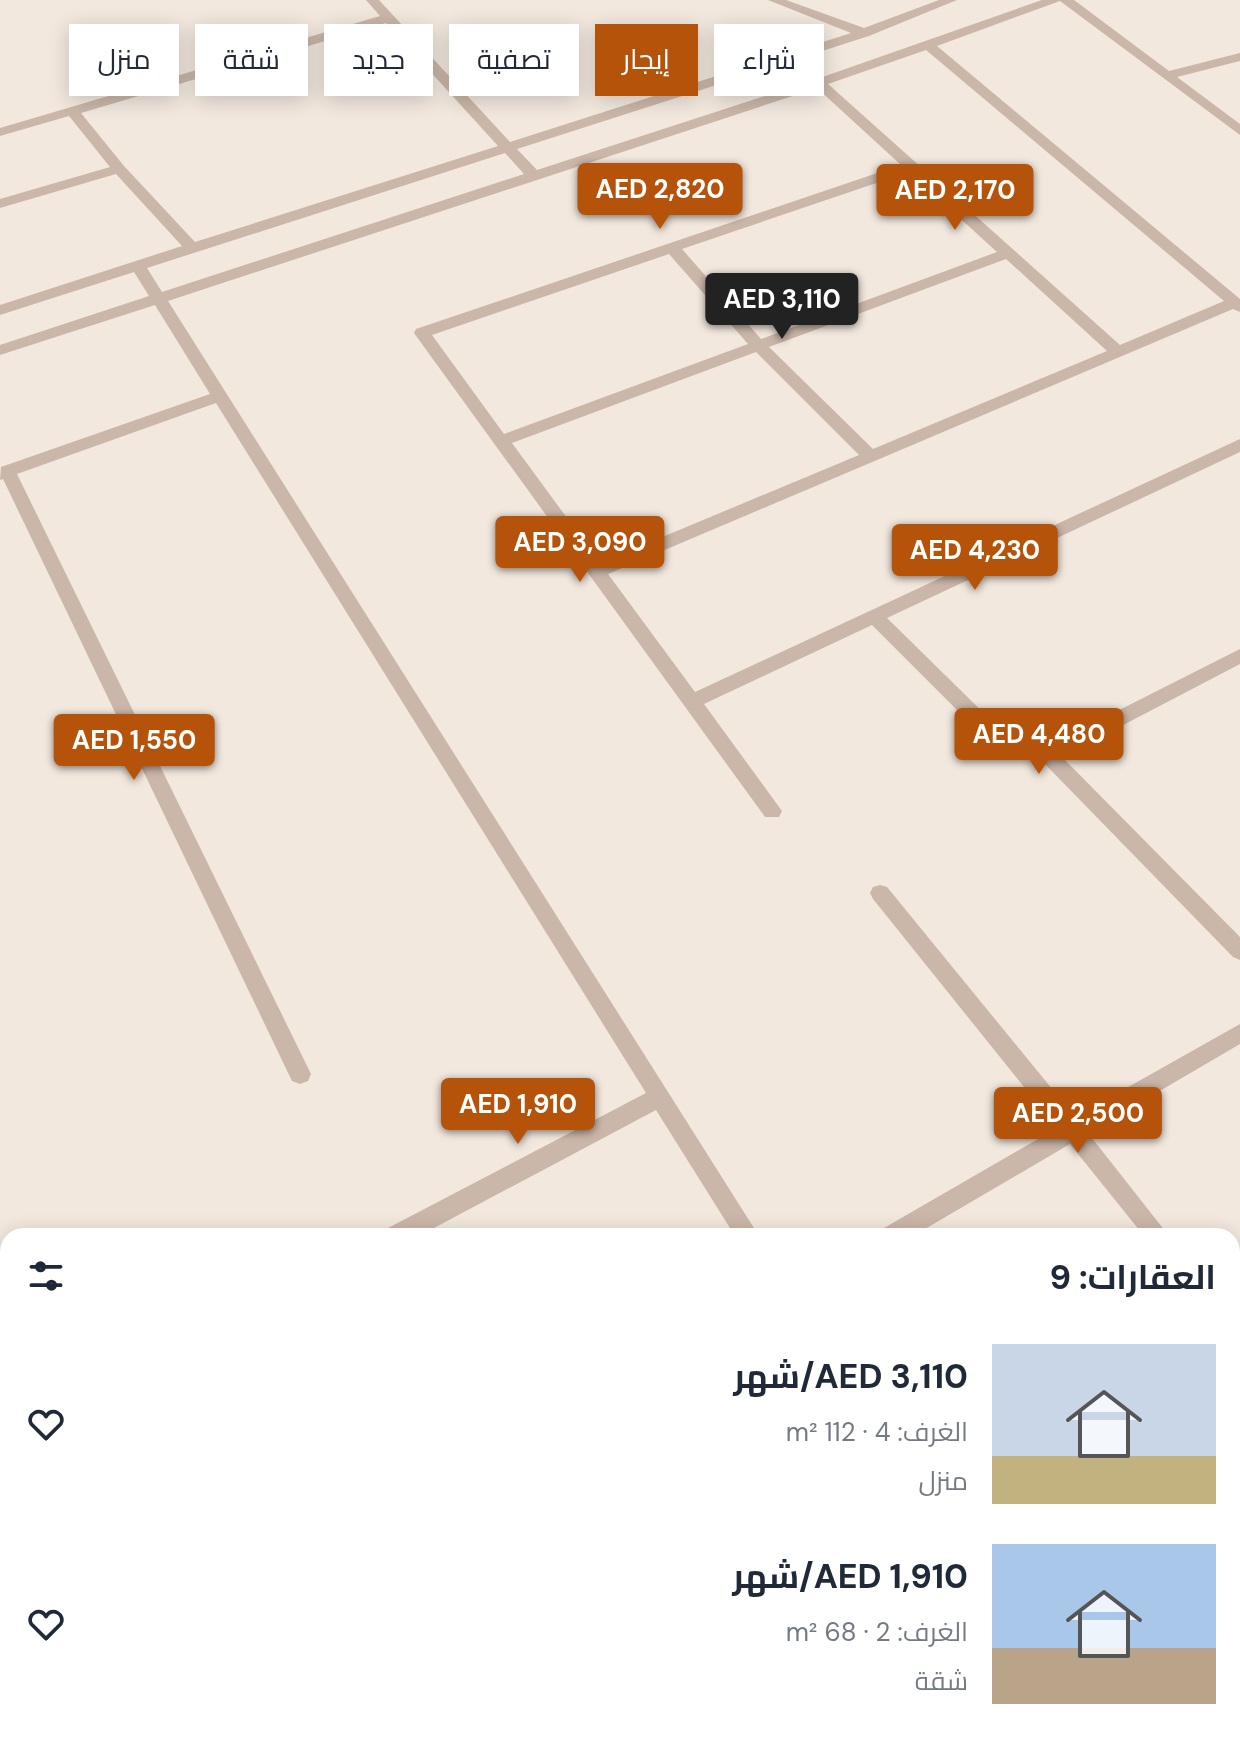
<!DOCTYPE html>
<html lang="ar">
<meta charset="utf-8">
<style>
:root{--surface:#fff;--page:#f2f2f3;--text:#1f2937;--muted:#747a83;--accent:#b45309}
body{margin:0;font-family:"DM Sans",Cairo,sans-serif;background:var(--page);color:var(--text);direction:rtl;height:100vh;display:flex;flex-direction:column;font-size:30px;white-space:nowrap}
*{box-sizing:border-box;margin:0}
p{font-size:26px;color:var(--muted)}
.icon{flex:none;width:44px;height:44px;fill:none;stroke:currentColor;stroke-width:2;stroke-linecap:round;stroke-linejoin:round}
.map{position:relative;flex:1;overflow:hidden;direction:ltr}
.side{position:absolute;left:0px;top:1228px;width:1240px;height:512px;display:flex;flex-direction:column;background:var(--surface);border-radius:24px 24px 0 0;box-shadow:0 4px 20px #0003;direction:rtl}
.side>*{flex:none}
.guide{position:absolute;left:24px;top:24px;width:800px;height:72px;direction:rtl;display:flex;gap:16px}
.price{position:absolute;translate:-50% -68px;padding:0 18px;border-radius:8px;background:var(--accent);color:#fff;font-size:26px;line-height:52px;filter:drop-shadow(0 2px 4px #0008)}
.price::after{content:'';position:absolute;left:50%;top:48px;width:24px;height:18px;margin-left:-12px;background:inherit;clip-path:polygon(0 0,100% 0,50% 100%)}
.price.on{background:#222;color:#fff}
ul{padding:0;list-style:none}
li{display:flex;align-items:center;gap:24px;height:200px;padding:0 24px}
li span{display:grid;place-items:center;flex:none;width:224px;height:160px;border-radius:0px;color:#555}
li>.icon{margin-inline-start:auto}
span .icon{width:96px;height:96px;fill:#fffc;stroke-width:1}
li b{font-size:34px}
h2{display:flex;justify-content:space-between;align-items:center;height:96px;padding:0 24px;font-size:34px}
.pill{padding:0 28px;border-radius:0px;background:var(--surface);box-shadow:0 4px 20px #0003;font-size:28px;line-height:72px}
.pill.on{background:var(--accent);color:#fff}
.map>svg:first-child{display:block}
</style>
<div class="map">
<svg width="1240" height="1740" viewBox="0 0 1240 1740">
<rect width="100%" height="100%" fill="#f2e8de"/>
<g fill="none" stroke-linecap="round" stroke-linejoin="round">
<g fill="#cbb7a9" fill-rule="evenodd">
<path d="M366,0h13l131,142 341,-109 -83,-33h18l78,28 75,-28h18l-88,36 -352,113 20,21 277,-90 228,-80h32l95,71 71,-18v8l-63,16 63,47v11l-180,-134 -123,45 303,253v13l-7,-3 -625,265 87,118 545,-253v13l-353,166 112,110 18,11 29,8 194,-98v15l-178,93 178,180v23l-7,-3 -191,-196 -38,-11 -19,-12 -113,-113 -168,79 78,107 -3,6h-14l-351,-484 2,-4 485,-164 -84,-77 -649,213 591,935h-24l-79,-126 -237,126h-34l3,-8 258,-135 -430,-690 -199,71 294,600 -3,7 -8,3 -8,-3 -289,-602 -3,1 1,-13 209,-73 -55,-89 -155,50v-10l149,-49 -15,-24 -134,43v-10l182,-59 -66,-72 -116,34v-9l110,-32 -41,-51 -69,20v-8l380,-112zM386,23l112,123 -303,96 -71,-76 -43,-53zM926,50l298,251 -104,44 -292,-261zM505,153l19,21 -362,118 -15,-24zM909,172l88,80 -236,87 -79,-90zM669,254l79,90 -244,90 -72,-99zM1006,259l101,92 -234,98 -104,-102zM756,352l103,103 -259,108 -88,-120z"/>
<polygon points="880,885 887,887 1075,1117 1240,1024 1240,1044 1088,1133 1169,1236 1144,1236 1070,1144 913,1236 881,1236 884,1228 1057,1128 873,899 870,893 873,887"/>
<polygon points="1232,1318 1240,1322 1240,1352 1232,1348"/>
<polygon points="8,1429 8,1454 0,1457 0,1432"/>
<polygon points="8,1719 8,1732 22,1732 19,1740 0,1740 0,1722"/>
<polygon points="623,1732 651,1732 655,1740 626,1740"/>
<polygon points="1046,1732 1074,1732 1078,1740 1049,1740"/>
</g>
</g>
</svg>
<b class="price" style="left:660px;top:231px">AED 2,820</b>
<b class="price" style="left:955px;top:232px">AED 2,170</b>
<b class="price on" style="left:782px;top:341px">AED 3,110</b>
<b class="price" style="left:580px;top:584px">AED 3,090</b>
<b class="price" style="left:975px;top:592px">AED 4,230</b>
<b class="price" style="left:1039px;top:776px">AED 4,480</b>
<b class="price" style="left:134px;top:782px">AED 1,550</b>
<b class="price" style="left:518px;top:1146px">AED 1,910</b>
<b class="price" style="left:1078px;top:1155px">AED 2,500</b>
<div class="guide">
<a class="pill">شراء</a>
<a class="pill on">إيجار</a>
<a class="pill">تصفية</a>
<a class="pill">جديد</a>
<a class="pill">شقة</a>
<a class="pill">منزل</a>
</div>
<section class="side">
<h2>العقارات: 9<svg class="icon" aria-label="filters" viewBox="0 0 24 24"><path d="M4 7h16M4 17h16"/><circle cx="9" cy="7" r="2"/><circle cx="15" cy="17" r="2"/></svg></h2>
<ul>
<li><span style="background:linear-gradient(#c9d6e8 70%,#c2b280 0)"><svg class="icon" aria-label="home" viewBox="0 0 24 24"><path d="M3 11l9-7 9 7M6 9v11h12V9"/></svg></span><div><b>AED 3,110/شهر</b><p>الغرف: 4 · 112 m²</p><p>منزل</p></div><svg class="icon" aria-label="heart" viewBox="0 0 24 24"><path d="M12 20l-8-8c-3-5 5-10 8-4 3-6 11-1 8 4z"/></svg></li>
<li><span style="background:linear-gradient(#a9c7e8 65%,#b9a48a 0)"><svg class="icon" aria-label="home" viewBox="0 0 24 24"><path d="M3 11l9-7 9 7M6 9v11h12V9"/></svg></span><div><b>AED 1,910/شهر</b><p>الغرف: 2 · 68 m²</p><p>شقة</p></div><svg class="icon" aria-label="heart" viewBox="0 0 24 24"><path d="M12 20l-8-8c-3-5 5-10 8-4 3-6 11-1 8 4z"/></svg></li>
</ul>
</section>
</div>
